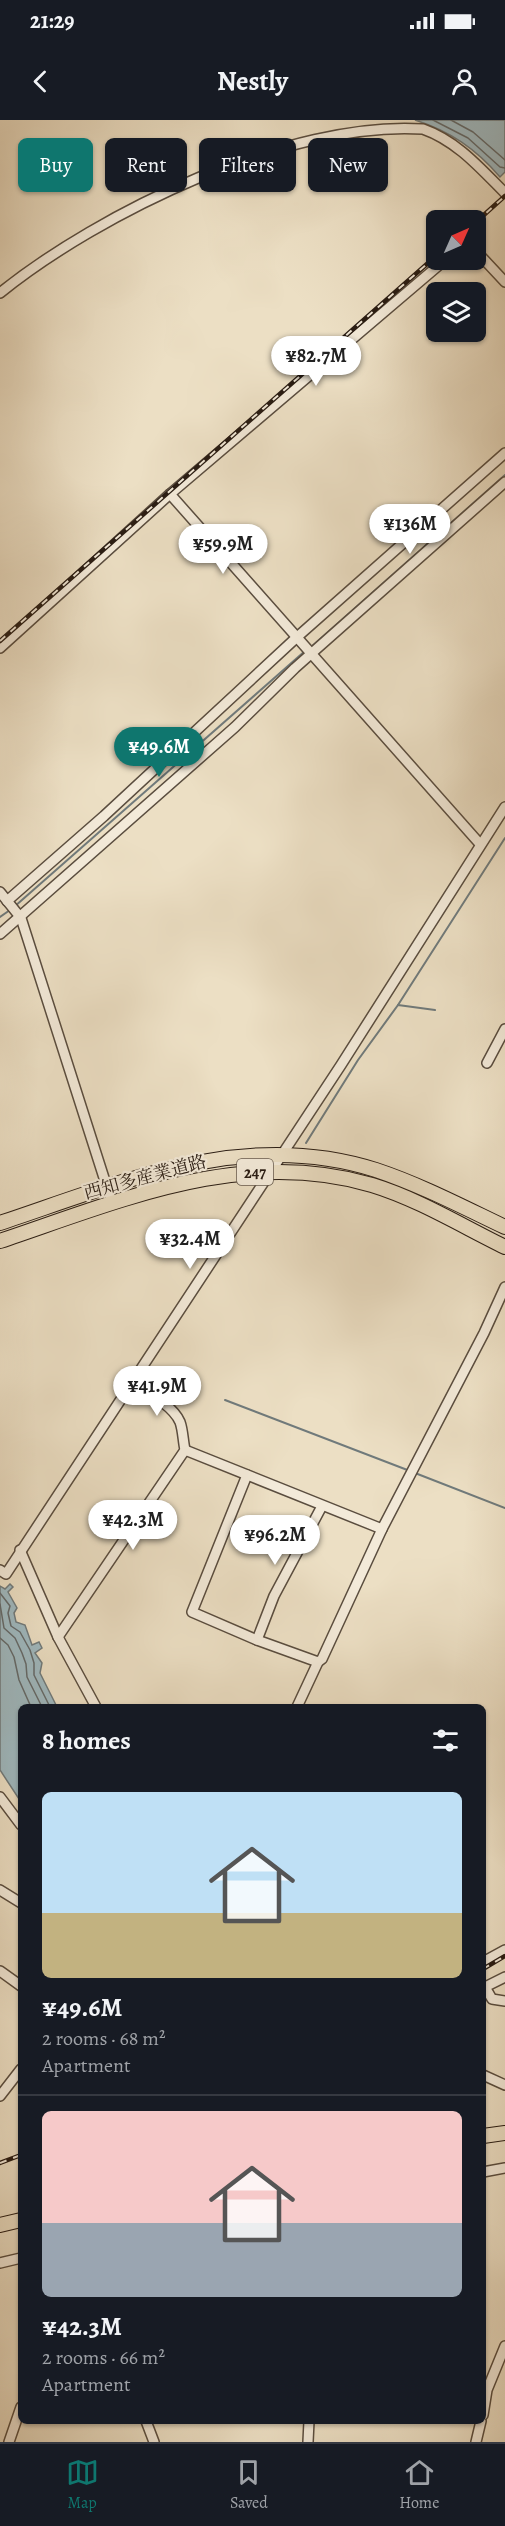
<!DOCTYPE html>
<meta charset="utf-8">
<style>
:root{--surface:#171b24;--page:#20242c;--text:#f1f3f6;--muted:#9ea1a6;--line:#363941;--accent:#0f766e}
body{margin:0;font-family:Alegreya,"Noto Serif JP",serif;background:var(--page);color:var(--text);height:100vh;display:flex;flex-direction:column;font-size:22px;white-space:nowrap}
*{box-sizing:border-box;margin:0}
p{font-size:20px;color:var(--muted)}
.icon{flex:none;width:33px;height:33px;fill:none;stroke:currentColor;stroke-width:2;stroke-linecap:round;stroke-linejoin:round}
.map{position:relative;flex:1;overflow:hidden}
.details{position:absolute;left:18px;top:1584px;width:468px;height:720px;display:flex;flex-direction:column;background:var(--surface);border-radius:9px;box-shadow:0 2px 4px #0004}
.details>*{flex:none}
.guide{position:absolute;left:18px;top:18px;width:470px;height:54px;display:flex;gap:12px}
.needle{width:39px;rotate:45deg}
.fabs{position:absolute;left:426px;top:90px;display:grid;gap:12px}
.fabs a{display:grid;place-items:center;width:60px;height:60px;border-radius:9px;background:var(--surface);box-shadow:0 2px 4px #0004;font-size:30px}
.price{position:absolute;translate:-50% -51px;padding:0 14px;border-radius:21px;background:#fff;color:#222;font-size:20px;line-height:39px;filter:drop-shadow(0 2px 3px #0008)}
.price::after{content:'';position:absolute;left:50%;top:36px;width:18px;height:14px;margin-left:-9px;background:inherit;clip-path:polygon(0 0,100% 0,50% 100%)}
.price.on{background:var(--accent);color:#fff}
ul{padding:0;list-style:none}
li{display:grid;align-content:center;gap:12px;height:318px;padding:0 24px}
li+li{border-top:2px solid var(--line)}
li span{display:grid;place-items:center;height:186px;border-radius:9px;color:#555}
li>.icon{margin-inline-start:auto}
span .icon{width:108px;height:108px;fill:#fffc;stroke-width:1}
li b{font-size:26px}
h2{display:flex;justify-content:space-between;align-items:center;height:72px;padding:0 24px;font-size:26px}
.pill{padding:0 21px;border-radius:9px;background:var(--surface);box-shadow:0 2px 4px #0004;font-size:21px;line-height:54px}
.pill.on{background:var(--accent);color:#fff}
.status{display:flex;justify-content:space-between;align-items:center;height:42px;padding:0 30px;background:var(--surface);direction:ltr}
.status svg{height:16px;fill:currentColor}
header{display:flex;justify-content:space-between;align-items:center;height:78px;padding:0 24px;background:var(--surface);font-size:27px;font-weight:600}
.dock{display:flex;justify-content:space-around;align-items:center;height:84px;border-top:2px solid var(--line);background:var(--surface);font-size:16px;color:var(--muted)}
.dock a{display:grid;justify-items:center;gap:3px}
.dock .on{color:var(--accent)}
.map>svg:first-child{display:block}
</style>
<div class="status"><b>21:29</b><svg viewBox="0 0 49 12"><path d="M0 12V9h3v3zM5 12V6h3v6zM10 12V3h3v9zM15 12V0h3v12zM26 1h20v11H26zM47 4h2v5h-2z"/></svg></div>
<header><svg class="icon" aria-label="back" viewBox="0 0 24 24"><path d="M15 5l-7 7 7 7"/></svg>Nestly<svg class="icon" aria-label="person" viewBox="0 0 24 24"><circle cx="12" cy="8" r="4"/><path d="M4 21q1-7 8-7t8 7"/></svg></header>
<div class="map">
<svg width="505" height="2322" viewBox="0 0 505 2322">
<rect width="100%" height="100%" fill="#ecdfc4"/>
<filter id="stains"><feTurbulence type="fractalNoise" baseFrequency=".00333" numOctaves="4"/><feColorMatrix values="0 0 0 0 .2 0 0 0 0 .09 0 0 0 0 .02 0 0 0 .5 -.17"/></filter>
<radialGradient id="worn" r=".72"><stop offset=".6" stop-color="#630" stop-opacity="0"/><stop offset="1" stop-color="#630" stop-opacity=".3"/></radialGradient>
<g fill="#9fb9c0" stroke="#707a7b" stroke-width="1.5">
<path d="M415,0h90v52l-5,5c-24,-28 -50,-46 -85,-57z"/>
<polygon points="10,1464 13,1467 8,1472 17,1488 14,1493 16,1502 25,1505 32,1525 39,1522 42,1528 35,1533 42,1543 40,1553 57,1587 21,1587 21,1682 0,1650 0,1466 5,1469"/>
</g>
<g fill="none" stroke-linecap="round" stroke-linejoin="round">
<g stroke="#646a6a" stroke-width="1.5">
<polyline points="433,0 468,18 500,47 505,48"/>
<polyline points="451,0 473,12 505,40"/>
<polyline points="0,1473 10,1486 8,1493 11,1506 20,1512 30,1530 34,1543 34,1555 50,1587"/>
<polyline points="0,1484 4,1508 15,1518 22,1533 26,1544 27,1557 42,1587"/>
<polyline points="0,1518 8,1525 14,1537 19,1560 31,1587"/>
</g>
<g stroke="#707a7b" stroke-width="2">
<polyline points="310,528 505,355"/>
<polyline points="14,787 305,531"/>
<polyline points="0,797 10,790"/>
<polyline points="398,885 505,718"/>
<polyline points="306,1023 358,940 398,885 435,890"/>
<polyline points="225,1280 410,1351"/>
<polyline points="415,1353 505,1388"/>
</g>
<g stroke="#5a4d3f" stroke-width="12">
<g id="minor">
<polyline points="476,131 505,162"/>
<path d="M0,173c99,-80 290,-173 423,-164 34,12 57,39 82,64"/>
<polyline points="170,374 480,724"/>
<polyline points="0,528 170,374 445,140"/>
<polyline points="0,772 21,798 112,1083"/>
<polyline points="7,781 104,696 296,518 505,333"/>
<polyline points="0,814 235,607 295,548 505,362"/>
<polyline points="487,943 505,909"/>
<polyline points="185,1330 382,1409"/>
<polyline points="247,1355 192,1492 257,1520 318,1542"/>
<polyline points="20,1430 58,1517 96,1587"/>
<polyline points="0,1450 6,1454 341,945 505,687"/>
<path d="M58,1517l127,-187c-2,-9 -2,-20 -5,-28 -8,-18 -33,-29 -49,-39"/>
<polyline points="257,1520 274,1476 322,1386"/>
<polyline points="297,1587 318,1542 322,1539 382,1409 484,1213 505,1167"/>
<polyline points="0,1677 21,1705"/>
<polyline points="0,1770 21,1783"/>
<polyline points="483,1842 505,1830"/>
<polyline points="0,1851 21,1866"/>
<polyline points="505,1857 485,1867 492,1879 505,1881"/>
<polyline points="483,1955 505,1965"/>
<polyline points="0,1976 21,1949"/>
<polyline points="483,2052 505,2048"/>
<polyline points="0,2143 21,2138"/>
<polyline points="483,2295 487,2270 505,2226"/>
<polyline points="146,2301 154,2322"/>
<polyline points="9,2322 21,2287"/>
<polyline points="308,2322 309,2301"/>
<polyline points="476,2322 481,2301"/>
</g>
</g>
<g stroke="#291c13" stroke-width="16">
<g id="highway">
<path d="M0,1103c123,-41 245,-95 376,-53 45,15 87,37 129,57"/>
<path d="M0,1121c122,-41 242,-94 372,-56 46,14 90,41 133,62"/>
<polyline points="483,2016 505,2013"/>
<polyline points="0,2105 21,2100"/>
</g>
</g>
<use href="#minor" stroke="#f3ead9" stroke-width="9"/>
<use href="#highway" stroke="#ecdfc4" stroke-width="14"/>
<g stroke="#291c13" stroke-width="4.5">
<g id="rail">
<polyline points="476,102 505,76"/>
<polyline points="0,521 436,136"/>
<polyline points="483,1849 505,1836"/>
<polyline points="0,2043 21,2035"/>
</g>
</g>
<use href="#rail" stroke="#f3ead9" stroke-width="2" stroke-dasharray="7" stroke-linecap="butt"/>
</g>
<g text-anchor="middle" stroke-width="4.5" stroke-linejoin="round" paint-order="stroke">
<rect fill="#f3ead9" stroke="#665a4e" stroke-width="1.5" x="237" y="1039" width="36" height="26" rx="4.5"/>
<g font-size="16" font-weight="bold" fill="#291c13">
<text x="255" y="1058">247</text>
</g>
<g font-size="18" fill="#291c13" stroke="#f3ead9">
<text transform="translate(145 1057) rotate(-15)" y="6">西知多産業道路</text>
</g>
</g>
<rect width="100%" height="100%" filter="url(#stains)"/>
<rect width="100%" height="100%" fill="url(#worn)"/>
</svg>
<div class="fabs">
<a><svg class="needle" viewBox="-14 -14 28 28"><path d="M0-13l5 13h-10z" fill="#e53935"/><path d="M0 13l5-13h-10z" fill="#9ea1a6"/></svg></a>
<a><svg class="icon" aria-label="layers" viewBox="0 0 24 24"><path d="M12 4l9 5-9 5-9-5zM3 14l9 5 9-5"/></svg></a>
</div>
<b class="price" style="left:316px;top:267px">¥82.7M</b>
<b class="price" style="left:410px;top:435px">¥136M</b>
<b class="price" style="left:223px;top:455px">¥59.9M</b>
<b class="price on" style="left:159px;top:658px">¥49.6M</b>
<b class="price" style="left:190px;top:1150px">¥32.4M</b>
<b class="price" style="left:157px;top:1297px">¥41.9M</b>
<b class="price" style="left:133px;top:1431px">¥42.3M</b>
<b class="price" style="left:275px;top:1446px">¥96.2M</b>
<div class="guide">
<a class="pill on">Buy</a>
<a class="pill">Rent</a>
<a class="pill">Filters</a>
<a class="pill">New</a>
</div>
<section class="details">
<h2>8 homes<svg class="icon" aria-label="filters" viewBox="0 0 24 24"><path d="M4 7h16M4 17h16"/><circle cx="9" cy="7" r="2"/><circle cx="15" cy="17" r="2"/></svg></h2>
<ul>
<li><span style="background:linear-gradient(#bfe0f5 65%,#c2b280 0)"><svg class="icon" aria-label="home" viewBox="0 0 24 24"><path d="M3 11l9-7 9 7M6 9v11h12V9"/></svg></span><div><b>¥49.6M</b><p>2 rooms · 68 m²</p><p>Apartment</p></div></li>
<li><span style="background:linear-gradient(#f6c9c9 60%,#9aa5b1 0)"><svg class="icon" aria-label="home" viewBox="0 0 24 24"><path d="M3 11l9-7 9 7M6 9v11h12V9"/></svg></span><div><b>¥42.3M</b><p>2 rooms · 66 m²</p><p>Apartment</p></div></li>
</ul>
</section>
</div>
<nav class="dock">
<a class="on"><svg class="icon" aria-label="map" viewBox="0 0 24 24"><path d="M3 6l6-2 6 2 6-2v14l-6 2-6-2-6 2zM9 4v14M15 6v14"/></svg>Map</a>
<a><svg class="icon" aria-label="saved" viewBox="0 0 24 24"><path d="M7 4h10v16l-5-4-5 4z"/></svg>Saved</a>
<a><svg class="icon" aria-label="home" viewBox="0 0 24 24"><path d="M3 11l9-7 9 7M6 9v11h12V9"/></svg>Home</a>
</nav>
